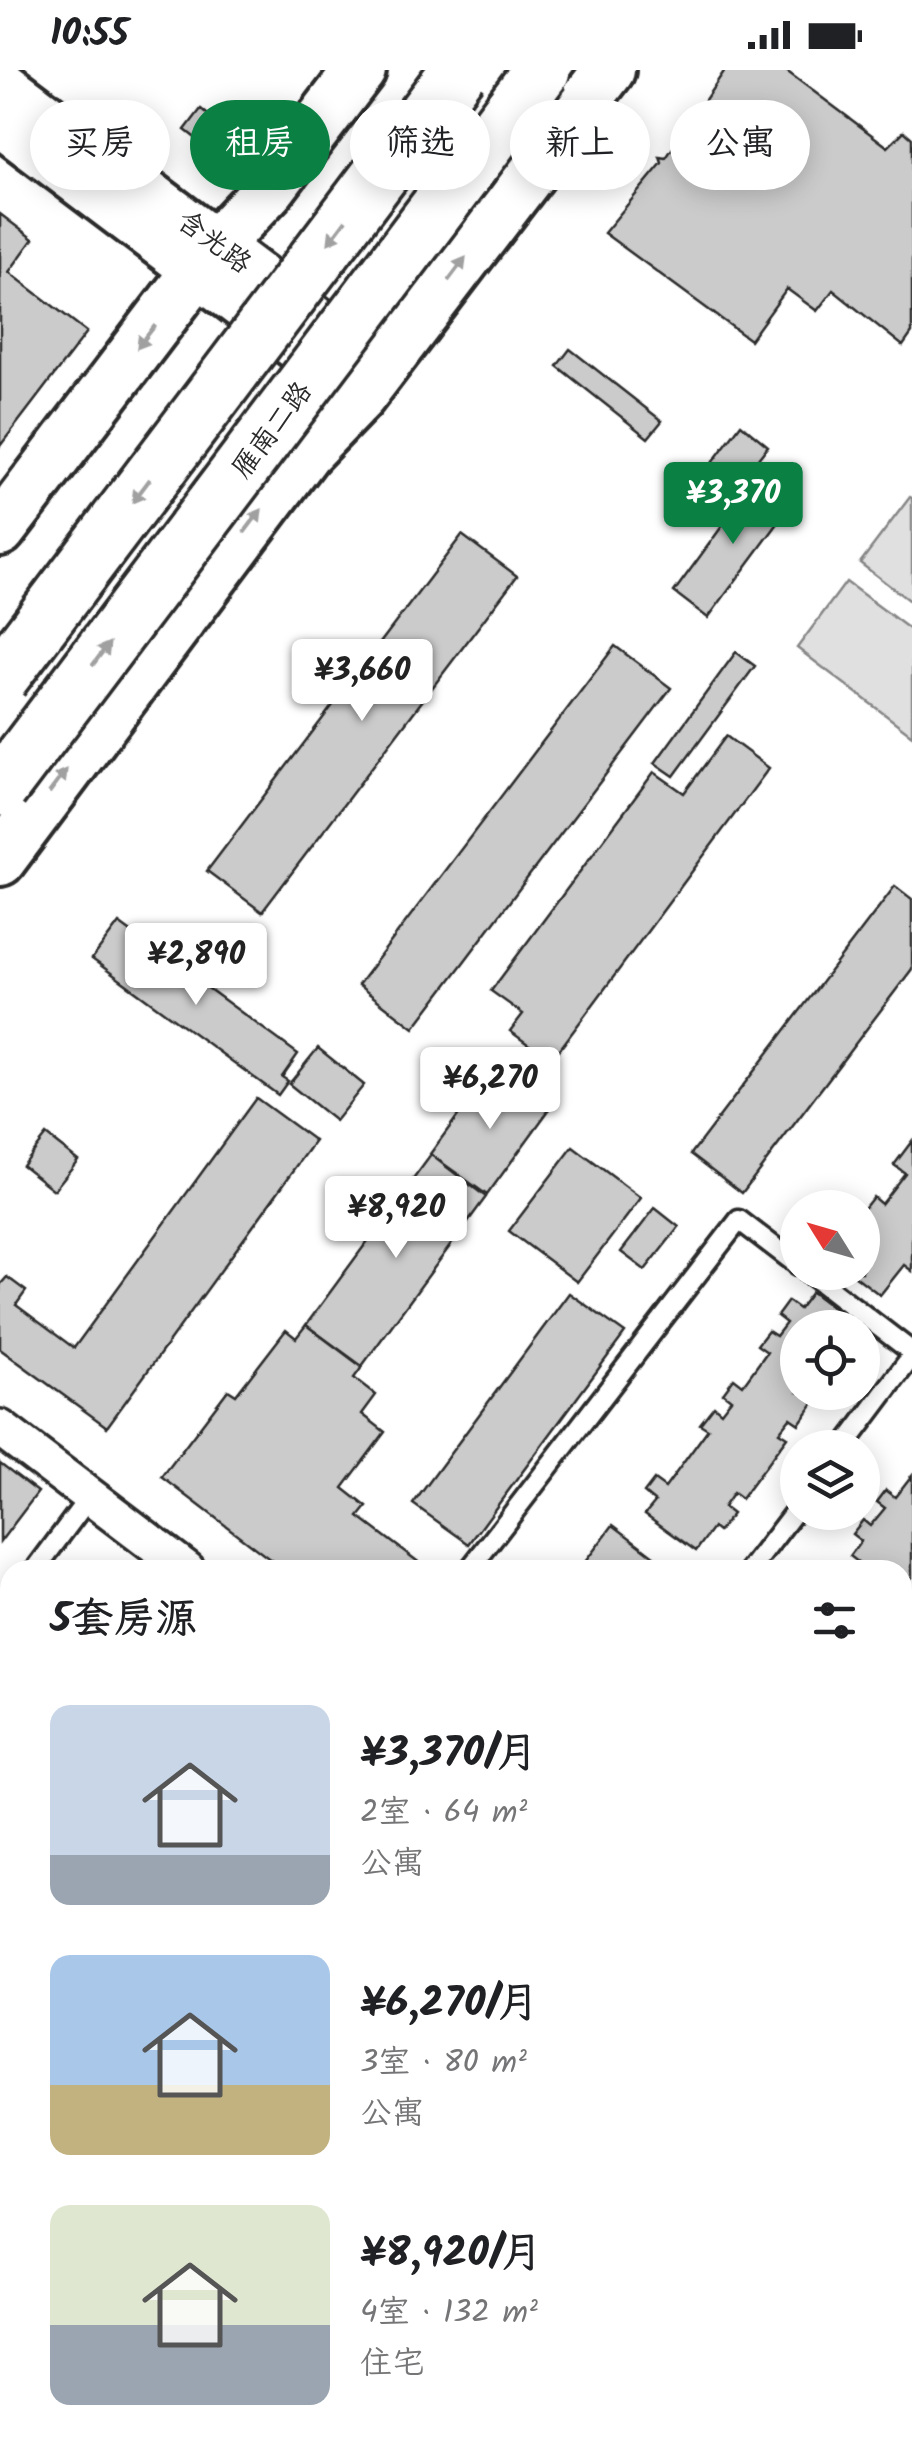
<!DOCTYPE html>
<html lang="zh">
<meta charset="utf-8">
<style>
:root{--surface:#fff;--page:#f6f6f6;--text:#202124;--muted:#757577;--accent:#0b8043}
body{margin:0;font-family:Kalam,"LXGW WenKai TC",sans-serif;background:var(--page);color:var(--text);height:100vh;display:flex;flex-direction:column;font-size:38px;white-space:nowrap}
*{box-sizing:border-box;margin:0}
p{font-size:32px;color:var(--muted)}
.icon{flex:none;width:55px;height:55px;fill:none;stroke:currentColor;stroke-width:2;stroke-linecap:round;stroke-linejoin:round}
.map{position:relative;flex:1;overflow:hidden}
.sheet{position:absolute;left:0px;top:1490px;width:912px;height:892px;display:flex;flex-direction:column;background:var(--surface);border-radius:30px 30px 0 0;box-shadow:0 5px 25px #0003}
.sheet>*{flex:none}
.banner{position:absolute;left:30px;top:30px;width:852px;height:90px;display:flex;gap:20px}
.needle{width:65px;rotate:307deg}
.fabs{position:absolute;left:780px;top:1120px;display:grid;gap:20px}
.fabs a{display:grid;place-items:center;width:100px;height:100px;border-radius:50%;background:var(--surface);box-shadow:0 5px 25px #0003;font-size:50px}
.price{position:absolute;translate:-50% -85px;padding:0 22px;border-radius:10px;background:#fff;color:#222;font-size:32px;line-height:65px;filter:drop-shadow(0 2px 5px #0008)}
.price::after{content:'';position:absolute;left:50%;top:60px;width:30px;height:22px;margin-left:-15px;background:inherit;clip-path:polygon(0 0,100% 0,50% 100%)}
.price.current{background:var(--accent);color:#fff}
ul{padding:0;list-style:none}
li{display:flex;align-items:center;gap:30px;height:250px;padding:0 50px}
li span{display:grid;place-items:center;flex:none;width:280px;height:200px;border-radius:20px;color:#555}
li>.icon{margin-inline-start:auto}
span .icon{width:120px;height:120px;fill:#fffc;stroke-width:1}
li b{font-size:42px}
h2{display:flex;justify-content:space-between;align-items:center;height:120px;padding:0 50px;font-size:42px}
.pill{padding:0 35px;border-radius:45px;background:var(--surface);box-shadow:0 5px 25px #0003;font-size:35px;line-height:90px}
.pill.current{background:var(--accent);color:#fff}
.status{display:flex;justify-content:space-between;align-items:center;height:70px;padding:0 50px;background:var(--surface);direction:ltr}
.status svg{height:28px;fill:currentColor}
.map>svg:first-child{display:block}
</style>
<div class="status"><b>10:55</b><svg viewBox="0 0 49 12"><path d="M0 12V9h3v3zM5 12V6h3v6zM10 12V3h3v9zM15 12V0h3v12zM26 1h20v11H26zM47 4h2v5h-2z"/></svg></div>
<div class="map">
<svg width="912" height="2382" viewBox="0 0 912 2382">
<rect width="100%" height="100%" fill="#fff"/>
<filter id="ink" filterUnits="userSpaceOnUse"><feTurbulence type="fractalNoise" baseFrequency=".01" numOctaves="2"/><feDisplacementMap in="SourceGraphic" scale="20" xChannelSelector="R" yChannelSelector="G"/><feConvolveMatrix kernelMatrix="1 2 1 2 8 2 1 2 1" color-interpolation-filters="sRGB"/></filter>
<g filter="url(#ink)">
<g fill="#e0e0e0" stroke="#868686" stroke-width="2.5">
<polygon points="910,427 912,428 912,533 860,493"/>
<polygon points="846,512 912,561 912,665 797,578"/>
</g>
<g fill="#cbcbcb" stroke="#2b2b2b" stroke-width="2.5">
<polygon points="725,0 785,0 888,77 904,61 912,68 912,263 903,276 833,220 817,241 787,219 750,270 604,163 662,93 660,87 666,88"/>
<polygon points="201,39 223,57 207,77 185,60"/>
<polygon points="0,144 33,169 9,202 87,262 0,376"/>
<polygon points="570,279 662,351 648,368 557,296"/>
<polygon points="741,354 768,376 733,421 706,401"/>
<polygon points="758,407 793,433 708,548 674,522"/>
<polygon points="462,465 517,506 262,842 207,801"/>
<polygon points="615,576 671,618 414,958 358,915"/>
<polygon points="736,582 755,596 674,706 655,693"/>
<polygon points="726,666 769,698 551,991 510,961 523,944 491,921 654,702 684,723"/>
<polygon points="895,816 912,829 912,899 742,1123 691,1084"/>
<polygon points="119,853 298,984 282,1007 288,1011 278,1025 92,889"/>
<polygon points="318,978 364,1015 335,1051 289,1014"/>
<polygon points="492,999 549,1040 487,1125 430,1084"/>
<polygon points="256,1028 315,1071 107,1357 0,1279 0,1215 7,1207 26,1221 16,1235 74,1278"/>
<polygon points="46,1065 78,1090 54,1120 22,1095"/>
<polygon points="912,1071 912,1201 904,1195 880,1225 850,1202 862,1202 862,1141 873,1127 881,1134 905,1103 894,1095"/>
<polygon points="573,1077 641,1128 577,1212 509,1161"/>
<polygon points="431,1085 486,1127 362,1296 306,1255"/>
<polygon points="655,1138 679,1157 645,1200 621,1182"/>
<polygon points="812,1222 860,1258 798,1258 798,1322 821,1323 799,1354 790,1348 779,1362 787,1367 741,1429 733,1423 723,1437 732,1444 718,1462 713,1458 696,1481 645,1444 655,1432 644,1423 654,1410 665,1418 708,1359 700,1354 714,1336 721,1342 731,1329 723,1323 734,1308 743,1315 767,1282 757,1275 768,1261 776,1266 786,1253 777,1246 788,1231 799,1239"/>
<polygon points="569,1223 625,1263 469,1474 413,1434"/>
<polygon points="306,1255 362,1297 354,1308 376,1325 362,1344 385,1362 343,1418 367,1437 359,1447 429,1500 284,1500 162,1407 228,1320 236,1325 286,1260 296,1268"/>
<polygon points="0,1393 38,1422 0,1472"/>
<polygon points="912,1405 912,1506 902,1518 902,1500 868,1500 850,1486 861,1471 852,1464 863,1450 870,1456 885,1438 877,1432 886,1420 895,1427"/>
<polygon points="613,1455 655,1487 644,1500 579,1500"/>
<polygon points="10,1623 10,1719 0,1711 0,1636"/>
<polygon points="912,1685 912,1836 902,1849 902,1698"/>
<polygon points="10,1955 10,2080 0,2093 0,1968"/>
<polygon points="912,2040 912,2185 902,2197 902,2052"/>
<polygon points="0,2137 6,2142 10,2160 10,2188 0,2200"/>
<polygon points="96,2372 216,2372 208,2382 108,2382"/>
<polygon points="513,2372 505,2382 408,2382 397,2373"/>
<polygon points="702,2372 714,2378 718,2372 751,2372 764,2382 696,2382"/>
</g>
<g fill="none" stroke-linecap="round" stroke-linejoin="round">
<g stroke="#2b2b2b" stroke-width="25">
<g id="service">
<polyline points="808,1202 912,1282"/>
<polyline points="843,1378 912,1286"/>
<polyline points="35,1500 90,1426"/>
<polyline points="469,1500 739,1150 798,1195"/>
<polyline points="750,1500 798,1437"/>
<polyline points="0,1547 10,1533"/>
<polyline points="902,1657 912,1644"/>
<polyline points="0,2121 10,2108"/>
<polyline points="0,2163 10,2171"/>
<polyline points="272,2372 285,2382"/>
</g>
</g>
<g stroke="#2b2b2b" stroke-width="42">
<g id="minor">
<polyline points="0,1358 187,1500"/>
<polyline points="902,1943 912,1931"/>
<polyline points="302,2382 309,2372"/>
</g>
</g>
<g stroke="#2b2b2b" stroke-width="50">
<g id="tertiary">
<polyline points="0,9 366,285"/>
<polyline points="0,55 343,314"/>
</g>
</g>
<g stroke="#2b2b2b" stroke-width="58">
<g id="secondary">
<polyline points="0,460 218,173 270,118 360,0"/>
<polyline points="0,790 305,383 360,326 609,0"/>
<polyline points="28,2372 40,2382"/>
</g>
</g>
<use href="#service" stroke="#fff" stroke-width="18"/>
<use href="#minor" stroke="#fff" stroke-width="35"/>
<use href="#tertiary" stroke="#fff" stroke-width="42"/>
<use href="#secondary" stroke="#fff" stroke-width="50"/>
<g stroke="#2b2b2b" stroke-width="62" stroke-linecap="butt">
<g id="primary-bridge">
<polyline points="0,608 459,0"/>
<polyline points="0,718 542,0"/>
</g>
</g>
<use href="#primary-bridge" stroke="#fff" stroke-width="55"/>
</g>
<defs><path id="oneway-solid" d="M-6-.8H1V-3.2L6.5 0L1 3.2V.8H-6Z" transform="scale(2.5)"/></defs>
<g fill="#a0a0a0">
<use href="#oneway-solid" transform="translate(337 162) rotate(127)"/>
<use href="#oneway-solid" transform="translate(457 199) rotate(-53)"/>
<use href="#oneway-solid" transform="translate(146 267) rotate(128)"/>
<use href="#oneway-solid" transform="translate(141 421) rotate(127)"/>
<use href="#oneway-solid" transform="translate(253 451) rotate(-53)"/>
<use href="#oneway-solid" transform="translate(101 584) rotate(-53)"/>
<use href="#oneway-solid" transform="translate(58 711) rotate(-53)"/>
</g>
</g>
<g text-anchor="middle" stroke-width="9" stroke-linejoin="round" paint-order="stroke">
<g font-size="28" fill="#2b2b2b" stroke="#fff">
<text transform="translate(215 171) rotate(37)" y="10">含光路</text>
<text transform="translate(271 359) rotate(-53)" y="10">雁南二路</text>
</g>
</g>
</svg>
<div class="fabs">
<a><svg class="needle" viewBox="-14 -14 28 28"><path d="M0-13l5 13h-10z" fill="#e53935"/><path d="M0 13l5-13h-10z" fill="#757577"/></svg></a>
<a><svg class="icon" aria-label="locate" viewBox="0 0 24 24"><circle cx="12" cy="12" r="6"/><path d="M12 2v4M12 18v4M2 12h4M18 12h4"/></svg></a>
<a><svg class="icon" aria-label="layers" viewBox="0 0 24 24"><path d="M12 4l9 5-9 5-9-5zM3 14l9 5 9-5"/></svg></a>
</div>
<b class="price current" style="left:733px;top:477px">¥3,370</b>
<b class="price" style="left:362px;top:654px">¥3,660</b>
<b class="price" style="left:196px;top:938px">¥2,890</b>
<b class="price" style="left:490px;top:1062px">¥6,270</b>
<b class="price" style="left:396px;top:1191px">¥8,920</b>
<div class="banner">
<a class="pill">买房</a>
<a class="pill current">租房</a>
<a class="pill">筛选</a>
<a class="pill">新上</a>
<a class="pill">公寓</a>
</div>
<section class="sheet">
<h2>5套房源<svg class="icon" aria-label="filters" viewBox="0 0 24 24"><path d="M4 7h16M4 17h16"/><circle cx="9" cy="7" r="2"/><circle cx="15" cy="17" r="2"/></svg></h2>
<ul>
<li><span style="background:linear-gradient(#c9d6e8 75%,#9aa5b1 0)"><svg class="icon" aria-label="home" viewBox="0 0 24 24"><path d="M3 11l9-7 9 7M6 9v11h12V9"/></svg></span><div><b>¥3,370/月</b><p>2室 · 64 m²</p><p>公寓</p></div></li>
<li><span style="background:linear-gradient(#a9c7e8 65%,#c2b280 0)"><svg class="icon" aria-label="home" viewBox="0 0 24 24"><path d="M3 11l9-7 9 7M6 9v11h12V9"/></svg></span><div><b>¥6,270/月</b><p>3室 · 80 m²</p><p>公寓</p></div></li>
<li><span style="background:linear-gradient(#dfe7d0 60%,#9aa5b1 0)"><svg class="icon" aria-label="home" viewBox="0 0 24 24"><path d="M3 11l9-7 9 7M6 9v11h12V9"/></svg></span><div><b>¥8,920/月</b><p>4室 · 132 m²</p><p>住宅</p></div></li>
</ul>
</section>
</div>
